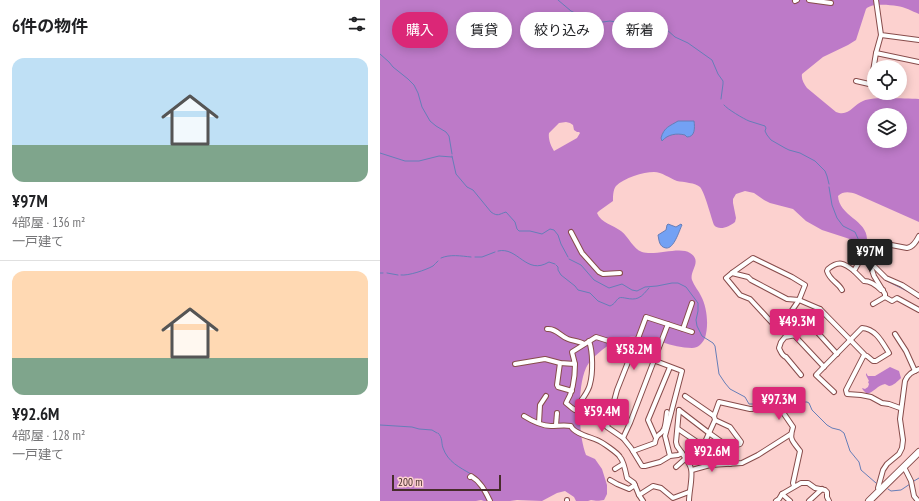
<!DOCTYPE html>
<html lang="ja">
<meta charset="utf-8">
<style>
:root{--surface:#fff;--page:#f6f6f6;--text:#202124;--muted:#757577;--line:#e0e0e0;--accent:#db2777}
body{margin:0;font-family:"PT Sans Narrow","Noto Sans JP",sans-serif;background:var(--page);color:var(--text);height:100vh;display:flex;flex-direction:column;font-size:15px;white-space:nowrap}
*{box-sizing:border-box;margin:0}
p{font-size:13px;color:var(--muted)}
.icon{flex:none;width:22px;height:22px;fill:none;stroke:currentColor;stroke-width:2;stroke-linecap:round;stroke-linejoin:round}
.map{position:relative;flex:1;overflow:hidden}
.side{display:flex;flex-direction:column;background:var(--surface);width:380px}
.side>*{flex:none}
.guide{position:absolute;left:12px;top:12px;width:380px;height:36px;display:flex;gap:8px}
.fabs{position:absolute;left:487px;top:60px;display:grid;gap:8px}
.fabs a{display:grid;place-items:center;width:40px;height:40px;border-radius:50%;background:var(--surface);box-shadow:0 2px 10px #0003;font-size:20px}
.scale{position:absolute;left:12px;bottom:10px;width:109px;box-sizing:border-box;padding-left:4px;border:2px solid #472c2b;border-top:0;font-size:11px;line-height:14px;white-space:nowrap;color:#472c2b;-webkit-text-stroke:3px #fcd1cf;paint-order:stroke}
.price{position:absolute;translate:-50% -34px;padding:0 9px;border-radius:4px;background:var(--accent);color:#fff;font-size:13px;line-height:26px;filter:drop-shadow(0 1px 2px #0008)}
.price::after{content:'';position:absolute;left:50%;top:24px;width:12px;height:9px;margin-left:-6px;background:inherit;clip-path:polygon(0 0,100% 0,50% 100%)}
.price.current{background:#222;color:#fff}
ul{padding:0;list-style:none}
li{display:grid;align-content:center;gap:8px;height:212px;padding:0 12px}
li+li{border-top:1px solid var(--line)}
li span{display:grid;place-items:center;height:124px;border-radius:12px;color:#555}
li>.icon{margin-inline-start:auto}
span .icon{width:72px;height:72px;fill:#fffc;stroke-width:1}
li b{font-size:17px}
h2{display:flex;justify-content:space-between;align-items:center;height:48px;padding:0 12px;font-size:17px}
.chip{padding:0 14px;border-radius:18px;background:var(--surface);box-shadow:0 2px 10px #0003;font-size:14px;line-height:36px}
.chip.current{background:var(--accent);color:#fff}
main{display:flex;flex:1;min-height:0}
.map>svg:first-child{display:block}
</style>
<main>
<section class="side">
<h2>6件の物件<svg class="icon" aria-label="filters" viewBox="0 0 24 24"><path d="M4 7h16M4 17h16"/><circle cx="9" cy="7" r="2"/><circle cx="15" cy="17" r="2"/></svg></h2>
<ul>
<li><span style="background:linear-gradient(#bfe0f5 70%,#7fa58c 0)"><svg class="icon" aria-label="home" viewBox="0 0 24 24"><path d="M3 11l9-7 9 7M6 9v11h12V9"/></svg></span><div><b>¥97M</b><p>4部屋 · 136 m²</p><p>一戸建て</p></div></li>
<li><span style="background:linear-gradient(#ffd9b3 70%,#7fa58c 0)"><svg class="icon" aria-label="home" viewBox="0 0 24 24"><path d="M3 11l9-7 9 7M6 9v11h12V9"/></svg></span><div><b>¥92.6M</b><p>4部屋 · 128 m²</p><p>一戸建て</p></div></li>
</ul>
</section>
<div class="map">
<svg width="539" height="501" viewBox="0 0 539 501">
<rect width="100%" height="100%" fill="#fcd1cf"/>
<g fill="#bd7ac8" fill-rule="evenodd">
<path d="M0,0h539v14c-7,-3 -14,-7 -22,-8 -8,-1 -26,-3 -31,3l-10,31 -8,5 -25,12 -21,17c-1,5 2,10 5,14l29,24c13,5 17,-7 27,-11 13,-5 41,-2 56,-2v123l-63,-28c-6,-2 -13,-3 -18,2 1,20 29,24 29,43 -2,2 -4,4 -8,3l-37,-12 -16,-9 -13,-12 -23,-6 -6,-3 -10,-7 -9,-2 -9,3 -3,5v4l3,15 -1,4c-6,5 -16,9 -21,3 -3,-8 -9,-32 -14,-38 -4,-4 -17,-5 -23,-6 -8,-3 -15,-9 -23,-9 -11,0 -30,6 -38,14 -3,4 -3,10 -3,15l-14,10 -2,2c4,10 16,12 24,18 8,6 12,18 21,21 14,4 38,-6 48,1 13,8 -1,18 2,27 2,6 7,11 9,16 6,11 8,29 4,42 -3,6 -7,10 -13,10 -22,0 -42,-13 -63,-11 -10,1 -19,7 -27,13 -6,5 -13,11 -16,18 -8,17 -7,54 -4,72 1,5 2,10 4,15l9,4 7,10 5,16v9l-3,6c-5,1 -8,1 -13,0l-3,1h-12l-2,-4 -9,-6 -8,2 -15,8 -25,-1 -7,1h-26l-3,-1 -5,1h-96zM494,115h26v26h-26zM186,122l4,1 3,2 1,5 3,2h2l1,1 -3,5 -23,13c-3,-5 -6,-12 -5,-18l10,-10z"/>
<path d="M510,367l9,4 2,7c-3,3 -8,8 -12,8l-4,-2c-7,1 -11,8 -18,10l-4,-4 -1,-2 3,1 3,-2 1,-3 -1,-2 1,-1 -3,-6v-2l2,3h7z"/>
</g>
<g fill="#73a1f4" stroke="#667eb8">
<path d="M298,121h16c1,7 1,16 -7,16l-2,-2c-8,-2 -17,-1 -23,6l-1,-3c3,-11 9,-12 17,-17z"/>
<path d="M288,224l8,3 5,-3 1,1c-3,6 -8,24 -16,23 -7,-1 -7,-8 -8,-13l8,-5 1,-5z"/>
</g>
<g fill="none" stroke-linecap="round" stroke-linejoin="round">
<g stroke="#667eb8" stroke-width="1">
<polyline points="178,0 191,11 213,22 223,22 230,21 241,23 251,21 261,23 266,29 270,31 279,30 283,28 286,29 295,37 308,43 332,60 338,74 343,81 343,84 341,99"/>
<polyline points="0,54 9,62 13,67 28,79 34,85 38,93 42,107 50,121 56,126 66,132 69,136 72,154"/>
<path d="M344,105c3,4 20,14 25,16 5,2 11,3 16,5l1,2 -1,3 2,4 4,5 14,8 4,2 11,3 15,8 10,10 2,5 2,8"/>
<polyline points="0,153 25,161 39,161 59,156 72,157"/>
<path d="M72,156l4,18 11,13 6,3 18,22c7,5 8,2 15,0l9,10 2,7 2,2h11l12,3 8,-5 4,1 4,5 3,9 7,13"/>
<polyline points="449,187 452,205 457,218 463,226 475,232 485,254"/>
<path d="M118,251c20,-5 28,25 51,11l6,2"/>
<polyline points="95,257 102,257 115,252"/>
<path d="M61,258c9,-4 20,-2 30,-1"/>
<polyline points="189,259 201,265 214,280 229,288 242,284 252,290 257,291 265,287 277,286 292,283 298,283 306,287 318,303 318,311 316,320 317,326 322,336 333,343 335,346 339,374 345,383 350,389 365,397 369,404 381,404 387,403 427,402 429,403 432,410 447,425 452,428 460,430 464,433 470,451 479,462 481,470 496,483"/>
<path d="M176,265l2,2v3l3,5 14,11 3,4 12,3 8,8 12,5c5,-2 6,-6 9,-8 3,-2 12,3 19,0 5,-2 8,-7 11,-10"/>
<polyline points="495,270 504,279"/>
<polyline points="0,273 3,273"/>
<polyline points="7,273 18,275"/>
<path d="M21,275c7,1 25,-5 32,-9 1,-1 4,-4 5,-5"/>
<polyline points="507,281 531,293"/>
<polyline points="535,296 539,299"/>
<polyline points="0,425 32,427 39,429 52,430 57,433"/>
<path d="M58,433c5,5 3,9 5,15 5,14 16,19 28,26"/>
<polyline points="94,476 98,478 103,484"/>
<polyline points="534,481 539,478"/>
<polyline points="508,489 511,491 521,490 530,484"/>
</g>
<g stroke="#874c4b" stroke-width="6">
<g id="street">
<polyline points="429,0 451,3"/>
<polyline points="496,0 501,35 539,40"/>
<polyline points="415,1 417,0"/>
<polyline points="496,53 501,35"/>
<polyline points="476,81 489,84 491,83 496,53 539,62"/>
<polyline points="191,232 202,253 219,272 223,274 240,273"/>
<polyline points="487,253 490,259 494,266 506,278 522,285 539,296"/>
<polyline points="485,257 491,267 494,276 505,294 505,297 512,301 517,298 539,310"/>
<polygon points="373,258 412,277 425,285 419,300 407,299 371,280 368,277 352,273"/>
<path d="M352,273l-6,5 14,17 10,4 25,27c3,2 4,1 7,-1l17,-25"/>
<path d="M462,290c-4,-8 -12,-9 -15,-19l1,-2c11,-9 16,-6 26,2"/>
<path d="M503,290h-2c-5,-5 -10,-9 -17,-9l-10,-10 5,-9 6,-5 6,-9 3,-2 6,-2h6l21,4c6,-1 9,-6 12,-12"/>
<polyline points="419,300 440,309 484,354 484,355 466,390 467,394 481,395 491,397 502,403 509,404 520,408"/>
<polyline points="493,304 505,297"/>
<polyline points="428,322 457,354"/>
<path d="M167,329c9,-1 13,7 21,10 5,2 11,2 16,5"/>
<polyline points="303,329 312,303"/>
<polyline points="515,334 526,351 535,371"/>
<polyline points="414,335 444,367"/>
<polyline points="253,352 266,317 312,332"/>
<polyline points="180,363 177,385 178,387 192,391"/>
<polyline points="135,364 165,359 180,363 195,364 192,352 216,337 254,349"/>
<path d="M421,375l-15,-18c-4,-1 -5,-5 -7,-9l2,-6 4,-5 11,-2 24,-26"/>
<path d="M454,392l-18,-17 46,-47c14,1 20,14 27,25l-13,8h-3l-6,-5 -3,-1"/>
<polyline points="305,396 334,416"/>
<path d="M201,401c4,-6 8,-11 9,-17 3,-11 3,-32 -1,-43"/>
<path d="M195,410l-3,-2 -6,-5c7,-11 9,-26 9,-39"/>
<polyline points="299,410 329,433 350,448"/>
<polyline points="299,410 296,442 297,446 302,453"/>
<path d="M144,416c8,5 18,10 27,10 7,0 13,-1 20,0 2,7 19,11 26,14 5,2 21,13 23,17 3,3 6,16 7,21l7,5 5,12 4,6"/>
<polyline points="159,423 160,405 166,396"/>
<polyline points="176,425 177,413"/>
<polyline points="298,429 323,446"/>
<polyline points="243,438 250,423 288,324"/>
<polyline points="276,438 268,420 290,367"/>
<path d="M253,451l22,-8c1,-10 6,-7 9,-14 2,-5 2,-11 3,-17"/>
<path d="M290,456l-5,-20 17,-65 -50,-19 -15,38 -10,37 16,11 8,10 11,18h3l15,-4 10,-6 8,-1 4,-2c3,5 8,10 9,16 2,8 -2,23 -2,32"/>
<path d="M319,457v-2l16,-35 -1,-4 5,-14 31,7 30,-1 13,19c-4,13 -1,13 7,24l-7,32 1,3"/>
<polyline points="308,461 360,444 361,442 350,427 335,420"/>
<polyline points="350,464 350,448"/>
<polyline points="296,467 306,458"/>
<polyline points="524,467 531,481 534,496 538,501"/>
<polyline points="235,469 243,464"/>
<polyline points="312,470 330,465 362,463 378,455 411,434"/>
<path d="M90,477l1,-1c10,6 14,15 19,25"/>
<polyline points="230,480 237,484 249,489 255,485"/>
<path d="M500,490l-2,-2 5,-18 4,-6 12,-10 3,-6 1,-8 -3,-21 5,-38c3,-7 7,-9 14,-12"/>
<polyline points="402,494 410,501"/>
<polyline points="259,495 273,486 281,488 293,498 309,492"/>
<polyline points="187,500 187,501"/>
<polyline points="396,501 399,499 402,494 421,483 428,483 435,488 445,490 447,492 447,497 449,501"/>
<polyline points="429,501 442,489"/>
</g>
</g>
<g stroke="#874c4b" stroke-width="8">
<polyline id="secondary" points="489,501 539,452"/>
</g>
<use href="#street" stroke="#fff" stroke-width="4"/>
<use href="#secondary" stroke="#fff" stroke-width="6"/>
</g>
</svg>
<div class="fabs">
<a><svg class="icon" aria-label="locate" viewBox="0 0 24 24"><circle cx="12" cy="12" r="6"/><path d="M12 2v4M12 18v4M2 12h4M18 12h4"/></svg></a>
<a><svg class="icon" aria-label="layers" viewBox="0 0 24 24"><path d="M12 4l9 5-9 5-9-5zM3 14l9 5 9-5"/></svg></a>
</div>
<div class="scale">200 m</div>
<b class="price current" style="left:490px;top:273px">¥97M</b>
<b class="price" style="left:417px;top:343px">¥49.3M</b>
<b class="price" style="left:254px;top:371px">¥58.2M</b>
<b class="price" style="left:399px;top:421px">¥97.3M</b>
<b class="price" style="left:222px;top:433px">¥59.4M</b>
<b class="price" style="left:332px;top:473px">¥92.6M</b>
<div class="guide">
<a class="chip current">購入</a>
<a class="chip">賃貸</a>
<a class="chip">絞り込み</a>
<a class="chip">新着</a>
</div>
</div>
</main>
